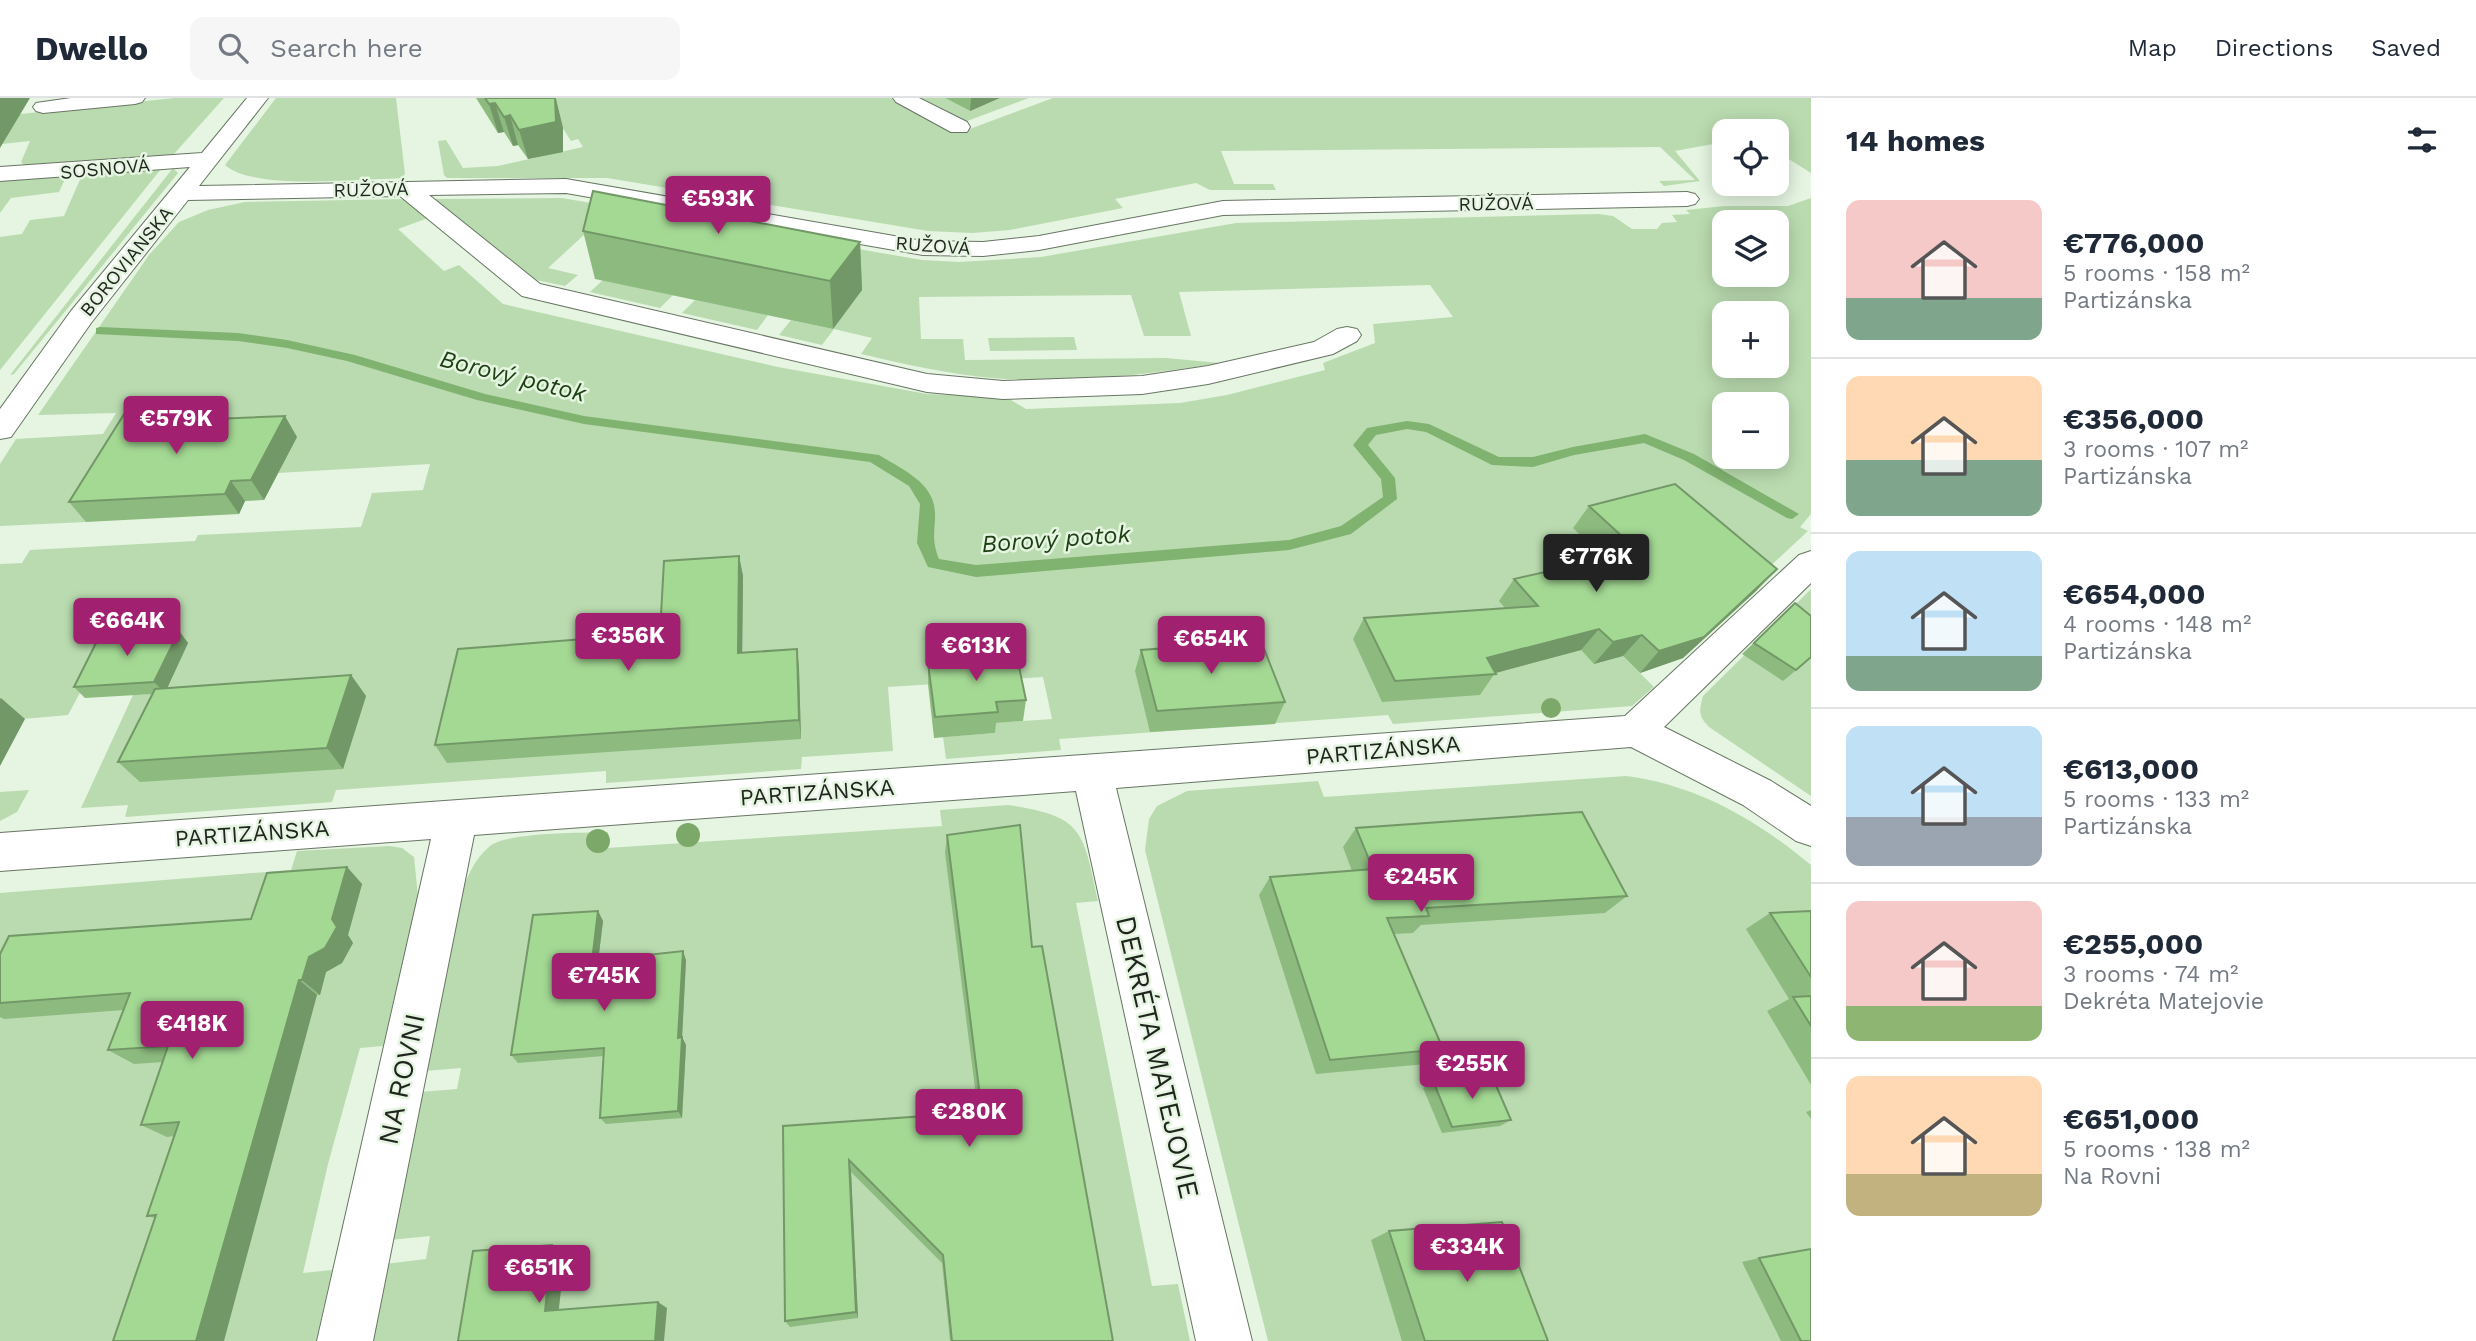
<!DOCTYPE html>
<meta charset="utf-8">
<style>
:root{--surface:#fff;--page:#f6f6f7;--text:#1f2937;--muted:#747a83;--line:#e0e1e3;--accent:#a22070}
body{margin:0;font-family:"Work Sans",sans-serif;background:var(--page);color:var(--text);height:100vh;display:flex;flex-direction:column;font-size:26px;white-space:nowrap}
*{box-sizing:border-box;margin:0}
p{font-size:23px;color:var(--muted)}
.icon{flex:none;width:38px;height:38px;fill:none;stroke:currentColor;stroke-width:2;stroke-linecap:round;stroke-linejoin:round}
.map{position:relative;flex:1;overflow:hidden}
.drawer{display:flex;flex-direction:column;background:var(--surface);width:665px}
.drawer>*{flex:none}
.fabs{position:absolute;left:1712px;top:21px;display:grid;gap:14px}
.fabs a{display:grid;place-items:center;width:77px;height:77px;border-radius:14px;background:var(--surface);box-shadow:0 4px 18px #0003;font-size:35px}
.price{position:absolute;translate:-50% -60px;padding:0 16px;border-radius:7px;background:var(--accent);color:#fff;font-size:23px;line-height:46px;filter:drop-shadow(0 2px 4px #0008)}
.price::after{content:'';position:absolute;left:50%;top:42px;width:21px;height:16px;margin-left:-10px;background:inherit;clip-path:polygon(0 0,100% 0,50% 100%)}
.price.current{background:#222;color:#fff}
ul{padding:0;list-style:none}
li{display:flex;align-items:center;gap:21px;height:175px;padding:0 35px}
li+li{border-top:2px solid var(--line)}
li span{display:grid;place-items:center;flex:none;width:196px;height:140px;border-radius:14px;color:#555}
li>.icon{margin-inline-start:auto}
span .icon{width:84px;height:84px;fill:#fffc;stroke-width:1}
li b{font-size:30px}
h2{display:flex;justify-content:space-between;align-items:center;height:84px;padding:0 35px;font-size:30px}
header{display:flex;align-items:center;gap:42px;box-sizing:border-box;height:98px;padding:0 35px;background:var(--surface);border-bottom:2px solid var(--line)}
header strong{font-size:33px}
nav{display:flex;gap:38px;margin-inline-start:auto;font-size:24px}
.search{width:490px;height:63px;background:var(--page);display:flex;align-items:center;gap:18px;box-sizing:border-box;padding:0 24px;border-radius:14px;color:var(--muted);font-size:26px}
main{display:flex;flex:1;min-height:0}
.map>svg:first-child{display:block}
</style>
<header>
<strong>Dwello</strong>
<div class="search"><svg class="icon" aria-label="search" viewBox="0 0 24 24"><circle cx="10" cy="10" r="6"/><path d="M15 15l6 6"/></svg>Search here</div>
<nav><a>Map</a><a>Directions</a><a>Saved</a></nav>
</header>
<main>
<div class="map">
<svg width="1811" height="1243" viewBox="0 0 1811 1243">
<rect width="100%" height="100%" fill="#e5f5e1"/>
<g fill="#badbb0" fill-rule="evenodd">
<polygon points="175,0 224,0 173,57 165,59 25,68 21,64 30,43 2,46 11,17"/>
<path d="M276,0h120l9,76 -3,4 -16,1c-38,0 -133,11 -161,-14z"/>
<polygon points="528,0 891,0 959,35 1053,0 1811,0 1811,75 1776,53 1776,33 1724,33 1724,44 1675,53 1700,83 1664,88 1659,83 1695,82 1660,49 1221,53 1234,86 1273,86 1276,92 1210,92 1196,85 1115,101 1123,110 1010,132 972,135 928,133 607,80 447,80 444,77 438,43 446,42 463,70 498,68 583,49 578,41 571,43 562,29"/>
<polygon points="914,0 945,0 970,13 1001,0 1029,0 962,25"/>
<polygon points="173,70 178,75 14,276 10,277"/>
<polygon points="161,71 0,272 0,139 22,136 30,122 64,118 82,77"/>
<polygon points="66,79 59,94 11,100 0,115 0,81"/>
<path d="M562,100l360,62 37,2 82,-5 195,-34 362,-9 15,2 19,13h25l5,-6 15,-1 -5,-7 18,-1 -4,-4 39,-4h63l23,-8v316l-11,13 8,4 -74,69 -160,-72 61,60 49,58 -18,18 -31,-31 -54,17 14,14 28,-8 31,31 -22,19 -239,18 -5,-9 -329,24 2,11 -115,9 -3,-22 52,-4 -2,-10 59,-4 -9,-42 -155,10 5,64 -91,6 -1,12 -195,14v-12l-270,19 -4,12 -207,15 3,-12 -47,3 52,-113 32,-2 -83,-4 -14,26 -68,6v-157l22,-1 8,-13 165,-9 3,-6 163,-8 11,-34 51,-3 7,-26 -152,9 18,-36 -155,-5 -55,90 -86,4v-62l16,-25 87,-5 13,-21 -78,2 111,-160 30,-33 29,-12 37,-8 161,-3 22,19 -30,11 46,42 15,-6 44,39 275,63 149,27 79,3 20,12 154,-6 47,-8 98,-25 -2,-7 52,-20 -2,-19 80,-7 -23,-32 -251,7 12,44h-47l-13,-41 -212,2 2,42h42l2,21 201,-2 54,5c-74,12 -153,21 -228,15 -44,-4 -88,-14 -131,-24l11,-16 -38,-9 -12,16 -43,-10 12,-15 42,9 28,-40 -276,-55 -37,34 30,7 -13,11 -29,-6 -103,-81zM1724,124h52v53h-52zM1724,215h52v53h-52zM1724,306h52v53h-52z"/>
<polygon points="603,182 673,197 660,210 590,194"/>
<polygon points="695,202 768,217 757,232 682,215"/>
<polygon points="1074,239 1077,252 990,253 988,240"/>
<path d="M1811,491v207l-102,-69c-11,-11 -10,-16 -6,-31z"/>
<path d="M1626,678c71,9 131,44 185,89v476h-543l-123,-491 4,-31 8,-13 30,-15 131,-10 6,16z"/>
<polygon points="29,692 17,714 0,723 0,694"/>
<path d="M1008,707c76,11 75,26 90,96l-22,2 76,383 26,-2 12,57h-820l15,-77 41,-5 4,-23 -40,4 30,-148 37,-3 4,-21 -36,3 34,-174c8,-19 15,-38 31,-51 18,-14 93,-13 118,-14l-1,16 335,-22 -2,-16z"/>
<polygon points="389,748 402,750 414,759 418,798 383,948 360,950 328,1066 303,1175 332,1172 316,1243 0,1243 0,795 291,772 297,753"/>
</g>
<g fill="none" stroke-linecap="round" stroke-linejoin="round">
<path fill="#80b370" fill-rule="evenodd" d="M100,229l138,6 49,7 68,15 130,39 99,22 295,39c19,12 50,25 55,50 4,21 -5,29 5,54l37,6 313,-25 52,-14 42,-29 -2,-18 -28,-34 14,-17 40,-7 22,3 70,33h34l40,-10 72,-13 49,20 105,60 -7,5 -5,-1 -103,-58 -40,-17 -70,12 -41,12 -41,-2 -66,-33 -19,-3 -31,6 -8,10 27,33 2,21 -46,35 -62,16 -313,27 -48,-10 -11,-24 3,-39 -11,-18 -39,-24 -286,-38 -107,-24 -130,-39 -60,-13 -49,-7 -142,-7v-6z"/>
<g stroke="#687564" stroke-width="2">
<g id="minor">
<polygon points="71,0 145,0 142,4 135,6 43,15 36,13 33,9 36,5"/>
<polygon points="247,0 268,0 199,88 566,81 923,143 983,144 1039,138 1223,103 1687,94 1695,96 1699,101 1695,106 1687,108 1223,117 1039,152 983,158 923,157 566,95 429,97 540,186 927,276 1003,283 1142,278 1208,268 1314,244 1337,231 1347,229 1357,231 1361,237 1357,243 1333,256 1208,286 1142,296 1003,301 927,294 522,198 400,98 188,102 91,225 11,339 0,341 0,311 71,213 190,69 0,83 0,69 202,55"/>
<polygon points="893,0 919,0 967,24 970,29 967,34 951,34 896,4"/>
<polygon points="1811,453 1811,485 1664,629 1771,683 1811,708 1811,748 1796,743 1743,707 1631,649 1116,690 1252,1243 1196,1243 1076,693 474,737 373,1243 317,1243 431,741 0,773 0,735 1625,618 1799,457"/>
</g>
</g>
<use href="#minor" fill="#fff" fill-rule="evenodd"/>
</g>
<g fill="#7ca86a">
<circle cx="1551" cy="610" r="10"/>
<circle cx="688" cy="737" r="12"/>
<circle cx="598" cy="743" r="12"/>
</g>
<g fill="#8dbb7f">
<polygon points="476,0 555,0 563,30 563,54 528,61 518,47 513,48 504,34 498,35"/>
<polygon points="945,0 1000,0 970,13"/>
<polygon points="583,133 860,144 862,192 833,231 595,181"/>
<polygon points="197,309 205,322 297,339 264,402 245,403 239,416 86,424 69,404"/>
<polygon points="1589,408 1777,471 1756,493 1683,560 1640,575 1623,558 1594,566 1581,552 1495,575 1480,597 1382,604 1353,541 1364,520 1505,510 1499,503 1514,481 1605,461 1573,430"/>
<polygon points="739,458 743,478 742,555 797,551 799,571 801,641 447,665 435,647 660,535"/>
<polygon points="1795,505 1811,560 1783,583 1742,556"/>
<polygon points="179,533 188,545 167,590 351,577 366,598 343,671 140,684 118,664 153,596 85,600 74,589"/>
<polygon points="968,552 1026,602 1023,623 996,625 995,635 934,640 928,586 928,565 967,563"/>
<polygon points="1141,552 1285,604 1275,626 1150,634 1135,573"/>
<polygon points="1356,730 1627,798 1605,815 1421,827 1413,835 1394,836 1443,951 1426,966 1316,976 1259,797 1270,779 1352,773 1343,749"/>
<polygon points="947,737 1032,849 1113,1243 950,1243 942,1165 851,1074 858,1220 790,1229 785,1223 783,1028 978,1014 945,755"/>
<polygon points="347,769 362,786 348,837 353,845 342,865 326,874 320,897 317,897 155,1120 147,1118 174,1038 167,1039 141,1027 163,964 134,966 108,952 124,912 4,921 0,919 0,856 251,821"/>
<polygon points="598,813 603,823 598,863 686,862 682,939 686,947 682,1020 606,1026 600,1020 604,958 518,965 511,957"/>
<polygon points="1811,813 1811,987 1767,913 1789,901 1746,831 1770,815"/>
<polygon points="1433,983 1511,1022 1500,1028 1442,1035 1423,990"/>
<polygon points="1811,1012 1811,1021 1806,1014"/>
<polygon points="1389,1133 1548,1243 1402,1243 1371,1142"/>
<polygon points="1759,1160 1811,1243 1781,1243 1742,1164"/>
</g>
<g fill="#739868">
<polygon points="0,0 30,0 0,50"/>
<polygon points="971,0 1000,0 970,13"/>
<polygon points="556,1 563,30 563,54 528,61 519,32"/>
<polygon points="495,5 504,34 498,35 489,6"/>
<polygon points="510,17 518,47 513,48 504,19"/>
<polygon points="860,144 862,192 833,231 830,183"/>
<polygon points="197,309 210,330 190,322"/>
<polygon points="285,318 297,339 264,402 251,382"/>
<polygon points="231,383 245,403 239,416 225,396"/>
<polygon points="739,458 743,478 742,575 738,555"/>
<polygon points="1777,471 1756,493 1683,560 1640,575 1659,553"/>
<polygon points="1599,531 1581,552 1492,576 1487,560"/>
<polygon points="179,533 188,545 165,595 154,584"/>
<polygon points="1642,537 1623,558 1594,566 1613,544"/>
<polygon points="797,551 799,571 801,641 799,622"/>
<polygon points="351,577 366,598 343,671 327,650"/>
<polygon points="1,600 25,621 0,668 0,601"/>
<polygon points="347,769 362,786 348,837 353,845 342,865 326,874 320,897 302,882 309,859 332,821"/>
<polygon points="598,813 603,823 597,872 592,863"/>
<polygon points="683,853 686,862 682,941 682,939 686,947 682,1020 678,1013 678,940"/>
<polygon points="299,882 317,897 224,1243 196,1243"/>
<polygon points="849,1062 851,1074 858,1220 856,1214"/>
<polygon points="552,1147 565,1155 558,1219 545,1213"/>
<polygon points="658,1204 667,1210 664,1243 655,1243"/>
</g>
<g fill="#a4d994" stroke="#739868" stroke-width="2">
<polygon points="485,0 555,0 556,24 519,32 510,17 504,19 495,5 489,6"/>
<polygon points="593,93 860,144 830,183 583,133"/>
<polygon points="197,309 190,322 285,318 251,382 231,383 225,396 69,404 126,313"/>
<polygon points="1675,386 1777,471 1704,539 1659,553 1642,537 1613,544 1599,531 1487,560 1496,576 1395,583 1364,520 1538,508 1514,481 1638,453 1589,408"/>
<polygon points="739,458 738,555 797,551 799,622 435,647 458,551 660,535 664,463"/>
<polygon points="1795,505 1811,518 1811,559 1796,572 1754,545"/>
<polygon points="179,533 154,584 74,589 101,535"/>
<polygon points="1261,543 1285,604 1157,613 1141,552"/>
<polygon points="1015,550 1026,602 996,604 998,614 935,619 928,565 969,562 968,552"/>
<polygon points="351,577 327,650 118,664 155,591"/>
<polygon points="1582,714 1627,798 1426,810 1429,818 1387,820 1443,951 1330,962 1270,779 1373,771 1356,730"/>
<polygon points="1020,727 1032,849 1042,848 1113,1243 952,1243 943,1157 849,1062 856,1214 785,1223 783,1028 982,1014 947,737"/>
<polygon points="347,769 332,821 337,829 325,850 309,859 302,882 299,882 196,1243 113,1243 156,1117 147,1118 179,1024 141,1027 168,948 108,952 130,895 0,905 0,856 9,838 251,821 267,775"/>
<polygon points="598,813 592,863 683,853 678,940 682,939 678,1013 600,1020 604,950 511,957 533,817"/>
<polygon points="1811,813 1811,879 1770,815"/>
<polygon points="1811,898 1811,928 1793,899"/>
<polygon points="1491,976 1511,1022 1452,1029 1433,983"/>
<polygon points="1502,1124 1548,1243 1425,1243 1389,1133"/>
<polygon points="552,1147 545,1213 658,1204 655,1243 458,1243 473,1153"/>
<polygon points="1811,1151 1811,1243 1801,1243 1759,1160"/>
</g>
<g text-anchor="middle" stroke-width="5" stroke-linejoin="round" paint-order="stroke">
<g font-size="19" fill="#1f251e" stroke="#e5f5e1">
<text transform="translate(105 70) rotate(-5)" y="7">SOSNOVÁ</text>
<text transform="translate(371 91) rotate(-1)" y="7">RUŽOVÁ</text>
<text transform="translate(1496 105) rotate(-1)" y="7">RUŽOVÁ</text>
<text transform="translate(933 147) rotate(4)" y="7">RUŽOVÁ</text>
<text transform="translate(126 163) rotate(-51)" y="7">BOROVIANSKA</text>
</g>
<g font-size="23" fill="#1f251e" stroke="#e5f5e1">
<text transform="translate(1383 652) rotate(-5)" y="8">PARTIZÁNSKA</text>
<text transform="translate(817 694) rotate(-4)" y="8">PARTIZÁNSKA</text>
<text transform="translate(252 735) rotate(-4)" y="8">PARTIZÁNSKA</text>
</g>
<g font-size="24" font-style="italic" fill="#1c3e10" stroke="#e5f5e1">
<text transform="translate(513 278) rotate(14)" y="8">Borový potok</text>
<text transform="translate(1056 441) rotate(-4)" y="8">Borový potok</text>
</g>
<g font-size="28" fill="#1f251e" stroke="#e5f5e1">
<text transform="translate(1158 959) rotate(77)" y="10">DEKRÉTA MATEJOVIE</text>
<text transform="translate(401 981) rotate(-78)" y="10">NA ROVNI</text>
</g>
</g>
</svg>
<div class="fabs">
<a><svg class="icon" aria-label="locate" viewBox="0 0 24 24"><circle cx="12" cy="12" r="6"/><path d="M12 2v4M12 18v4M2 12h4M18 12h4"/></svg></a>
<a><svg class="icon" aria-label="layers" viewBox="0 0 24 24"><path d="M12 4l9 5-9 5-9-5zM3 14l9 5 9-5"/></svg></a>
<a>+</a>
<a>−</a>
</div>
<b class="price" style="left:718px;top:138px">€593K</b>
<b class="price" style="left:176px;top:358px">€579K</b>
<b class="price current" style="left:1596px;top:496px">€776K</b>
<b class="price" style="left:127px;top:560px">€664K</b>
<b class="price" style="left:628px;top:575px">€356K</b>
<b class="price" style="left:1211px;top:578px">€654K</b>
<b class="price" style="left:976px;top:585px">€613K</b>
<b class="price" style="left:1421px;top:816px">€245K</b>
<b class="price" style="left:604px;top:915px">€745K</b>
<b class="price" style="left:192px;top:963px">€418K</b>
<b class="price" style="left:1472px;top:1003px">€255K</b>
<b class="price" style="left:969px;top:1051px">€280K</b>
<b class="price" style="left:1467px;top:1186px">€334K</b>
<b class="price" style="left:539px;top:1207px">€651K</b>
</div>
<section class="drawer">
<h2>14 homes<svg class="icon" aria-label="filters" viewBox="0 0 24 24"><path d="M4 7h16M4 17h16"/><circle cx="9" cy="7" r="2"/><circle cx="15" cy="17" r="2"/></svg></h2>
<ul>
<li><span style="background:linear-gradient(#f6c9c9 70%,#7fa58c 0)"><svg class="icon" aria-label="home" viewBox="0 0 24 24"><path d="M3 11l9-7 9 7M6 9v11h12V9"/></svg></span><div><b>€776,000</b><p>5 rooms · 158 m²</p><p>Partizánska</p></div></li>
<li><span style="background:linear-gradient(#ffd9b3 60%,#7fa58c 0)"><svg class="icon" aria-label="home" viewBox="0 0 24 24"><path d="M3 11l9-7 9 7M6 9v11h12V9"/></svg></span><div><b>€356,000</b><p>3 rooms · 107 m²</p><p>Partizánska</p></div></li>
<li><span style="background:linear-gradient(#bfe0f5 75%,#7fa58c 0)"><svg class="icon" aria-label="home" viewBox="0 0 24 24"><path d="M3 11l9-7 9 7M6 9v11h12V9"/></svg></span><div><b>€654,000</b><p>4 rooms · 148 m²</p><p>Partizánska</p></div></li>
<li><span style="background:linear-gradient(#bfe0f5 65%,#9aa5b1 0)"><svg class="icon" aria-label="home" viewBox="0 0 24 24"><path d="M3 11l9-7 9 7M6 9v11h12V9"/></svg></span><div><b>€613,000</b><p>5 rooms · 133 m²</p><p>Partizánska</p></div></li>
<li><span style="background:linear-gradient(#f6c9c9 75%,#8fb573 0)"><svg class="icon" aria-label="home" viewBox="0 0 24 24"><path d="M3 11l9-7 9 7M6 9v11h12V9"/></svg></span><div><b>€255,000</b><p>3 rooms · 74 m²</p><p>Dekréta Matejovie</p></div></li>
<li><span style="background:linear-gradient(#ffd9b3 70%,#c2b280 0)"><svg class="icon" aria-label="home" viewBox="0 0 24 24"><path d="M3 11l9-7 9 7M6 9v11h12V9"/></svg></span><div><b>€651,000</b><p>5 rooms · 138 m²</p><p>Na Rovni</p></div></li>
</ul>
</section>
</main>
